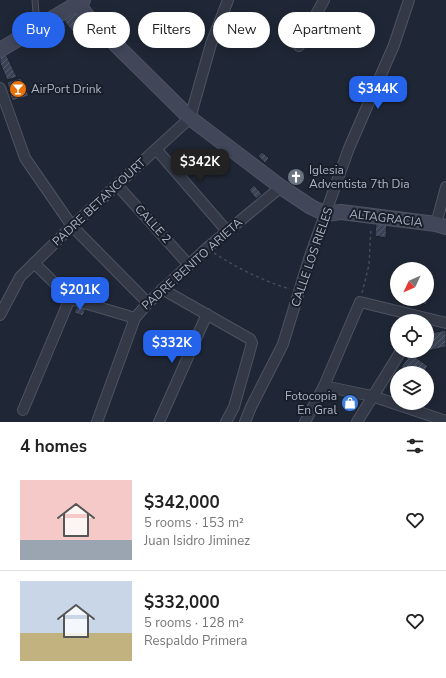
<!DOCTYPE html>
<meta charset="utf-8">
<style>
:root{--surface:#fff;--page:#f2f2f2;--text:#222;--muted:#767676;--line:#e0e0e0;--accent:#2563eb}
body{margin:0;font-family:"Nunito Sans",sans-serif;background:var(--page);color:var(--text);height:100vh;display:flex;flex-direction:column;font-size:15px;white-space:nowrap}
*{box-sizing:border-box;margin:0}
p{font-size:13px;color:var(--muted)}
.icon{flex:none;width:22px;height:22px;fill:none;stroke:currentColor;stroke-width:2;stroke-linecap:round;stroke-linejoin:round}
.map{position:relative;height:422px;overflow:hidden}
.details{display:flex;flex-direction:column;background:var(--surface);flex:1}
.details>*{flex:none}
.guide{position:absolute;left:12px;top:12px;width:422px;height:36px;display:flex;gap:8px}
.needle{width:26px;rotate:226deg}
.buttons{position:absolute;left:390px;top:262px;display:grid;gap:8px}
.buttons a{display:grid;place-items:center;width:44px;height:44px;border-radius:50%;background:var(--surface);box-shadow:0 2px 10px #0003;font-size:20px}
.price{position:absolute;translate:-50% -34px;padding:0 9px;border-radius:8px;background:var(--accent);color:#fff;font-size:13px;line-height:26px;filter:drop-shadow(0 1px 2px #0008)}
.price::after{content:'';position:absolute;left:50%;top:24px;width:12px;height:9px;margin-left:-6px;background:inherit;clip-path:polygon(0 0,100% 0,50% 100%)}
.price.on{background:#222;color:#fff}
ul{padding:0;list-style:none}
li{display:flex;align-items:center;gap:12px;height:100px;padding:0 20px}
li+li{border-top:1px solid var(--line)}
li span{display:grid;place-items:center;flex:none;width:112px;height:80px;border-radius:0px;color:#555}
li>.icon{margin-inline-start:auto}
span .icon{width:48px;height:48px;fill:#fffc;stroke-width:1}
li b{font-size:17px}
h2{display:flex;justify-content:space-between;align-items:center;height:48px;padding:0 20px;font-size:17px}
.pill{padding:0 14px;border-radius:18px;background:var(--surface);box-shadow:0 2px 10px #0003;font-size:14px;line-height:36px}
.pill.on{background:var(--accent);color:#fff}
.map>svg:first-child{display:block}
</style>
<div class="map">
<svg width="446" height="422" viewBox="0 0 446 422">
<defs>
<pattern id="building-hatch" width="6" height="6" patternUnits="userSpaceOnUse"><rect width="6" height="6" fill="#3b4456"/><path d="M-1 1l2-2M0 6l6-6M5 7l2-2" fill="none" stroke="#555d6d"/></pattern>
</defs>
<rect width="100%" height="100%" fill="#1f2635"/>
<g fill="url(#building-hatch)" stroke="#1a202c">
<polygon points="77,7 86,18 72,31 61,17"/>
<polygon points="4,50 17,77 7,80 0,63 0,52"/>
<polygon points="21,78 29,96 12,101 7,82"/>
<polygon points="262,152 269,158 265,163 258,156"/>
<polygon points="295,167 305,172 296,187 287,181"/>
<polygon points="254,185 262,194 256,199 249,190"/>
<polygon points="376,221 387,222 386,238 375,236"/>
<polygon points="427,292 430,293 426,305 419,302 420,299 427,299"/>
<polygon points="77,306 86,308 83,316 74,313"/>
<polygon points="446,330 446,347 427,351 427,334"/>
<polygon points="411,354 428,366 424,373 410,373 401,367"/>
</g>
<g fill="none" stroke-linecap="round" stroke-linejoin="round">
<g stroke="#4d5361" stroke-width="7">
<polyline id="lane" points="35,0 37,26"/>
</g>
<g stroke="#4d5361" stroke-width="12">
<g id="street">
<polyline points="299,46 324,0"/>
<polyline points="0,88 25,158 72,226 148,303"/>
<polyline points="156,149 227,231"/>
<polyline points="117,185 189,265"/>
<polyline points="436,224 446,187"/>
<polyline points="34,263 71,299"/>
<polyline points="162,289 250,339 252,343 234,407 226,422"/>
<polyline points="0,315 20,277 72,226 190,118 211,44 228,0"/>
<polyline points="324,386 372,396 446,421"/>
<polyline points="23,410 68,303 71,299 135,318"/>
<polyline points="97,422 135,318 148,303 207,248 281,187"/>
<polyline points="159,422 207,314"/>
<polyline points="245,422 251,407 283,344 309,259 349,148 394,45 409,0"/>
<polyline points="305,422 324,386 360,302 446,323"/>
<polyline points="357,422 401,351"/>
</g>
</g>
<g stroke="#4d5361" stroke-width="16">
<g id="secondary">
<polyline points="78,4 88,17 190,118 281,187 311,207 326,214 341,212 436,224 446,227"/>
<polyline points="0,50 83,0"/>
</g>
</g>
<g stroke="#3f4f54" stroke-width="1.5" stroke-dasharray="3 3" stroke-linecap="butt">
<path d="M214,253c23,15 49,28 76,36"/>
<polyline points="362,293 369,265 371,228"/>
</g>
<use href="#lane" stroke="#333946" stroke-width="5"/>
<use href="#street" stroke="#333946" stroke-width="10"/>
<use href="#secondary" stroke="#414759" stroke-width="14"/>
</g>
<defs>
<g id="bar-disc" transform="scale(0.9)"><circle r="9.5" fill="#e8710a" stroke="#181e2a"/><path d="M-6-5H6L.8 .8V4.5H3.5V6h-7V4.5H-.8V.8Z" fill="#fff"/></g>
<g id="church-disc" transform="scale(0.9)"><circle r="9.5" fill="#6b7280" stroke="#181e2a"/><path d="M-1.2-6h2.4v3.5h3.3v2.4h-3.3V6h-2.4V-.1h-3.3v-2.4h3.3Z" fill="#fff"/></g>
<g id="shop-disc" transform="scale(0.9)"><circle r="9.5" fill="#3f7fe0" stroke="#181e2a"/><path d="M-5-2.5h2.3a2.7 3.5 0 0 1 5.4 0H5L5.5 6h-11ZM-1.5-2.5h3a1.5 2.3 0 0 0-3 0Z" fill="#fff"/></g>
</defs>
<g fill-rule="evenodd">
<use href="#bar-disc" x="18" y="89"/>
<use href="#church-disc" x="296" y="177"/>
<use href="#shop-disc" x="350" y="403"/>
</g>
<g text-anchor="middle" stroke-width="4" stroke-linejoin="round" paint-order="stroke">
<g font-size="12" fill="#acb3c3" stroke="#181e2a" text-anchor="start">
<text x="31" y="93">AirPort Drink</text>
<text x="309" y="174">Iglesia<tspan x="309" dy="14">Adventista 7th Dia</tspan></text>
<text x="337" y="400" text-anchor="end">Fotocopia<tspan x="337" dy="14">En Gral</tspan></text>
</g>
<g font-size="12" fill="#acb3c3" stroke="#181e2a">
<text transform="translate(99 202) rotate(-43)" y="4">PADRE BETANCOURT</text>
<text transform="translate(386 218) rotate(7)" y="4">ALTAGRACIA</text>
<text transform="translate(153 224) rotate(48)" y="4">CALLE 2</text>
<text transform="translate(312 257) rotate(-71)" y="4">CALLE LOS RIELES</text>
<text transform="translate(192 264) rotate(-42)" y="4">PADRE BENITO ARIETA</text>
</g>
</g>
</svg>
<div class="buttons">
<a><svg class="needle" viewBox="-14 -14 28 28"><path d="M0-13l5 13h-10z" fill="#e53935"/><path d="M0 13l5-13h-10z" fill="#767676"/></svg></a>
<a><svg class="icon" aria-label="locate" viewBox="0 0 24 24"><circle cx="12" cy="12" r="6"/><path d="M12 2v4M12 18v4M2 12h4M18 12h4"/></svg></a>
<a><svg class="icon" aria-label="layers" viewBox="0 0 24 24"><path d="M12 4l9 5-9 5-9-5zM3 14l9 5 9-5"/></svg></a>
</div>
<b class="price" style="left:378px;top:110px">$344K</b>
<b class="price on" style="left:200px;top:183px">$342K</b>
<b class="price" style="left:80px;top:311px">$201K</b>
<b class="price" style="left:172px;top:364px">$332K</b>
<div class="guide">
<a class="pill on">Buy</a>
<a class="pill">Rent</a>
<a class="pill">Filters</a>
<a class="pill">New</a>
<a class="pill">Apartment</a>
</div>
</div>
<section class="details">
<h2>4 homes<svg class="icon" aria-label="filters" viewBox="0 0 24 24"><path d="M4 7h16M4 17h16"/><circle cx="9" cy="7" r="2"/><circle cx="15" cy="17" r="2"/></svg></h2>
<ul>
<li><span style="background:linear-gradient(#f6c9c9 75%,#9aa5b1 0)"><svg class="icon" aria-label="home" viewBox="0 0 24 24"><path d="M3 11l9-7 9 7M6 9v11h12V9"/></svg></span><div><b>$342,000</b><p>5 rooms · 153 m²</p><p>Juan Isidro Jiminez</p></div><svg class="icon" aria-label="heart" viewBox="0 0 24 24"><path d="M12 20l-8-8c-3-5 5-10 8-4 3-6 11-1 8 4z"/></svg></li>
<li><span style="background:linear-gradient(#c9d6e8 65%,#c2b280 0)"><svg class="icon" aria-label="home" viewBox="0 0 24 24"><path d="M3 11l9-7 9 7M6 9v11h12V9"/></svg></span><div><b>$332,000</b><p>5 rooms · 128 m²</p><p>Respaldo Primera</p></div><svg class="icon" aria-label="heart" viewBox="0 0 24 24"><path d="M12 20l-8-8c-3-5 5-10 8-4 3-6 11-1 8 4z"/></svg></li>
</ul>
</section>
